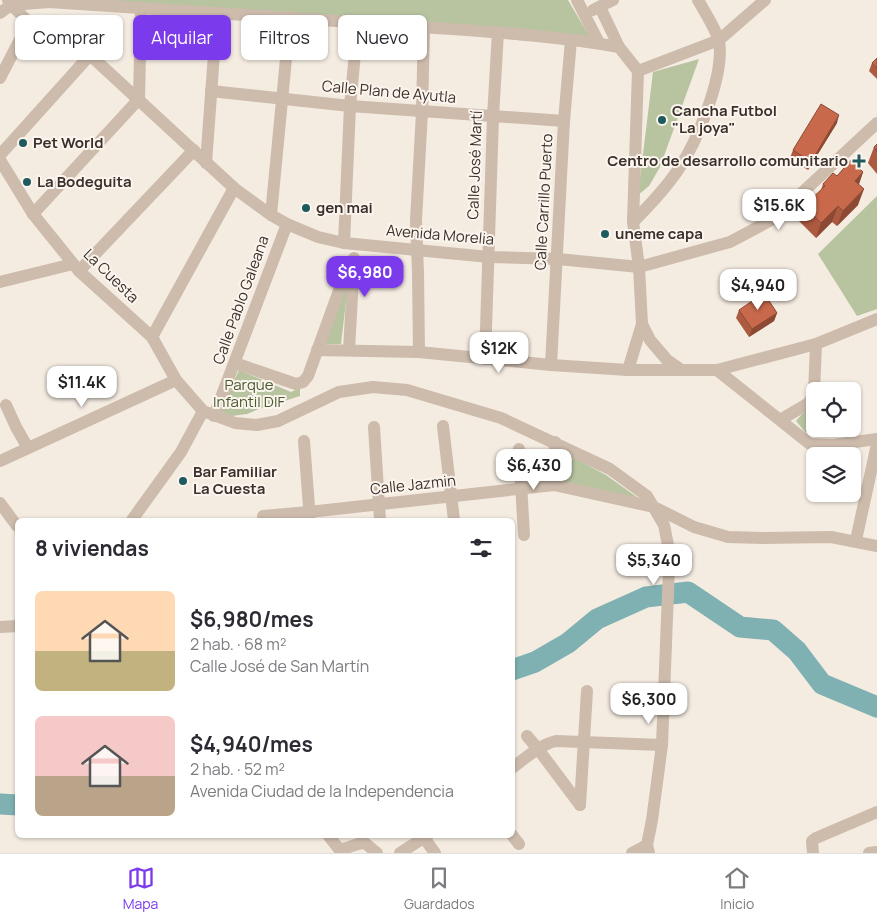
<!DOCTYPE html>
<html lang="es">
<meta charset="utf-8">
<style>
:root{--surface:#fff;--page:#f7f7f7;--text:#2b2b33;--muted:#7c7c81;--line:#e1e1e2;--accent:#7c3aed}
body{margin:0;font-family:Manrope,sans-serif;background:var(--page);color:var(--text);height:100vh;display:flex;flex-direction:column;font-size:19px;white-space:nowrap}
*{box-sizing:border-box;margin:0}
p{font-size:16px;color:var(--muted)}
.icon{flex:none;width:28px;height:28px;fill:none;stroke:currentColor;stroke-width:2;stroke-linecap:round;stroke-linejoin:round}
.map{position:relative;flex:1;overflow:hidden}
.sheet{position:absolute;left:15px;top:518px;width:500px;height:320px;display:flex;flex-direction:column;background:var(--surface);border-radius:8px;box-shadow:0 1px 4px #0004}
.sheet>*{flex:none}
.banner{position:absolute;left:15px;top:15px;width:500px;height:45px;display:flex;gap:10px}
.buttons{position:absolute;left:806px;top:382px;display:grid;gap:10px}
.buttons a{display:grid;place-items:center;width:55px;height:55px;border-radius:8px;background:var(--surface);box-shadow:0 1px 4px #0004;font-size:25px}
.price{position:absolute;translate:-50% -42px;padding:0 11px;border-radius:10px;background:#fff;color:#222;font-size:16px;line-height:32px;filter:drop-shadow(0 1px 2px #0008)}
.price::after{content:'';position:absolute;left:50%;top:30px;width:15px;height:11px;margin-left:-8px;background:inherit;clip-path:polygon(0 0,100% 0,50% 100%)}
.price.active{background:var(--accent);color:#fff}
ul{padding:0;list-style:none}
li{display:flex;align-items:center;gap:15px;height:125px;padding:0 20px}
li span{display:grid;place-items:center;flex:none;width:140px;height:100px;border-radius:8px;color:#555}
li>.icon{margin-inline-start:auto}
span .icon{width:60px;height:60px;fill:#fffc;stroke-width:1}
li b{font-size:21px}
h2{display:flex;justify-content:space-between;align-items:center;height:60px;padding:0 20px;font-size:21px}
.chip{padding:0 18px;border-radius:8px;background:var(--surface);box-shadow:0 1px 4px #0004;font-size:18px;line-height:45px}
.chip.active{background:var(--accent);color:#fff}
.tab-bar{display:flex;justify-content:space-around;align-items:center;height:70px;border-top:1px solid var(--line);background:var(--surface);font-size:14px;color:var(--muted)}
.tab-bar a{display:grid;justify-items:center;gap:2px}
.tab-bar .active{color:var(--accent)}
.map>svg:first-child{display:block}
</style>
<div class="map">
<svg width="877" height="853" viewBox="0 0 877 853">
<rect width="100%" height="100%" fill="#f4ebe1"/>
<g fill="#b8c4a0">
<polygon points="80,0 568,0 591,39"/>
<polygon points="699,59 660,167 649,186 638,195 653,72"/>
<polygon points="877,196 877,309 857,316 818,254"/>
<polygon points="350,267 341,344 322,344"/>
<polygon points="239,370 291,392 300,388 300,396 259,409 247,414 232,416 220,411"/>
<polygon points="810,409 815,409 815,429 823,429 825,436 805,432 796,421 802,414"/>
<polygon points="559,450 606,475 641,500 556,481"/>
</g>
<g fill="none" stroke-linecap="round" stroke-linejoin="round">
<g stroke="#7fb0b2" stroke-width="21">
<polyline points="512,670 535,662 568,643 597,619 646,597 688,592 740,627 773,630 797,651 822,684 877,707"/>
<polyline points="0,804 18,805"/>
</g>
<g stroke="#cdbbac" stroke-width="12">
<polyline points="8,0 11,5 29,22 59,33 90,55 234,188 271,215 287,224 318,237 344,243 489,257 558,259 639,267 730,242 775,218 877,123"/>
<polyline points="577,0 599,43"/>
<path d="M11,5l38,-3c116,7 232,15 348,23 74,6 149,9 222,22"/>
<polyline points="600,7 619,47 638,71 633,222"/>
<polyline points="593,10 613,0"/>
<polyline points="0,13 11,5"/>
<polyline points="638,71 719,40 765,0"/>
<polyline points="0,78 29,22"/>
<polyline points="211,91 350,106 564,121"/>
<polyline points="0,155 90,55"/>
<polyline points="0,160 33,214 79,271 152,337 176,380 203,411 235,423 257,425 278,421 339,392 373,387 407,390 501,418 610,469 647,496 664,525 668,545 669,567 662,745 652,820 647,845 649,853"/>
<polyline points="206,163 217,13"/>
<polyline points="33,214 139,99 141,8"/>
<polyline points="271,215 290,17"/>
<polyline points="344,243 350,106 358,22"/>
<polyline points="79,271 194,150"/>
<polyline points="0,282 73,264"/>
<polyline points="152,337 234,188"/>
<polyline points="317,350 419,352 551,365 628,370 717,370 816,344 877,319"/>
<polyline points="349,350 354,260"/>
<polyline points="419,352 418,273 416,220 422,112 424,27"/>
<polyline points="485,359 493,117 498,32"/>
<polyline points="235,363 296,384 303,382 308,376 345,274 354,258"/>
<polyline points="551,365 564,121 571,40"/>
<path d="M680,369l-13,-9 -17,-20 -8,-16 -3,-57 -6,-45c16,-16 32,-33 45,-52 19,-28 47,-95 41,-129 -3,-12 -15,-30 -21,-41"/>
<polyline points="628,370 642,324"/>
<polyline points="717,370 810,444 833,445 877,439"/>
<polyline points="6,405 16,427 28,448"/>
<polyline points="214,416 287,224"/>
<polyline points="780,420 809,403 814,393 816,344"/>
<polyline points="443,426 454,520"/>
<polyline points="374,427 380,520"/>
<polyline points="304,441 310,520"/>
<polyline points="519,449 524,535"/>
<polyline points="0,461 176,380"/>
<polyline points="554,485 555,442"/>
<polyline points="0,503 17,526"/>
<polyline points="263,516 309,512 554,485 654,507 694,527 728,537 763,538 831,537 877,546"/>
<polyline points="132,520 181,452 203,411"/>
<polyline points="856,540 877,444"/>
<polyline points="0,627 18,626"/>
<polyline points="527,736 538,749 580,805"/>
<path d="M512,768c14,-10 27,-23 44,-27l106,4"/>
<polyline points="580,805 587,691"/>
<path d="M328,835l11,14c10,0 16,-6 26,-6l12,10"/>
<polyline points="422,835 435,853"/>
<polyline points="512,835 519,844"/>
<polyline points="400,853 428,835"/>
<polyline points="632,853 647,845"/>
<polyline points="813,853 812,841 816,838 877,812"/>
<polyline points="869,853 877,852"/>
</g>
</g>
<g fill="#ac5a40">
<polygon points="877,58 877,79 869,71 872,63"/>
<polygon points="837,123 808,170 790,158 793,150"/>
<polygon points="877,144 877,174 868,163 874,147"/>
<polygon points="863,172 859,184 858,205 837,226 832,222 816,238 799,221 804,206 821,190 823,184 837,176"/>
<polygon points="739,310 777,313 774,321 749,337 736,318"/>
</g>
<g fill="#8c4a34">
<polygon points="839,115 837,123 808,170 811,162"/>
<polygon points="863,172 858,187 855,181"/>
<polygon points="864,189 858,205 837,226 843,211"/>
<polygon points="838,206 832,222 816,238 821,223"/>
<polygon points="777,313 774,321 749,337 752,329"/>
</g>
<g fill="#c8694b" stroke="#8c4a34">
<polygon points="877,58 877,68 872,63"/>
<polygon points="821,104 839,115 811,162 793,150"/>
<polygon points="877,144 877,152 874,147"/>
<polygon points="851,160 863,172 855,181 864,189 843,211 838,206 821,223 804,206 825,186 823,184 833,173 837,176"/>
<polygon points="764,293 777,313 752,329 739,310"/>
</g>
<g fill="#1f5a5e" stroke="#fbf5ee" stroke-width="2">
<circle cx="662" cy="120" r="5"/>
<circle cx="23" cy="143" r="5"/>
<path d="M856.5 153.5h5v5h5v5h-5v5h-5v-5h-5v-5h5z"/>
<circle cx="27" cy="182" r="5"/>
<circle cx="306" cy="208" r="5"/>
<circle cx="605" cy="234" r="5"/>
<circle cx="183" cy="481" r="5"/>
</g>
<g text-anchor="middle" stroke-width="4" stroke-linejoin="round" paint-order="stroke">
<g font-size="15" fill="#3b302b" stroke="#fbf5ee">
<text transform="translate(389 92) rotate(5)" y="5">Calle Plan de Ayutla</text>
<text transform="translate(475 165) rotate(-88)" y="5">Calle José Martí</text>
<text transform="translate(544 202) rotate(-87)" y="5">Calle Carrillo Puerto</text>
<text transform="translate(440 235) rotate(5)" y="5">Avenida Morelia</text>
<text transform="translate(111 276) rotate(44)" y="5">La Cuesta</text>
<text transform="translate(241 300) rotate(-70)" y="5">Calle Pablo Galeana</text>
<text transform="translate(413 485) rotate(-6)" y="5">Calle Jazmin</text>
</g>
<g font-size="15" font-weight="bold" fill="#3b302b" stroke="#fbf5ee" text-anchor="start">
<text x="672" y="116">Cancha Futbol<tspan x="672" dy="17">"La joya"</tspan></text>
<text x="33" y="148">Pet World</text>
<text x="848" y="166" text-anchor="end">Centro de desarrollo comunitario</text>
<text x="37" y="187">La Bodeguita</text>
<text x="316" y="213">gen mai</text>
<text x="615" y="239">uneme capa</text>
<text x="193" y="477">Bar Familiar<tspan x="193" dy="17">La Cuesta</tspan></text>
</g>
<g font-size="15" fill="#4a5a2e" stroke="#fbf5ee">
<text x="249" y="390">Parque<tspan x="249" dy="17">Infantil DIF</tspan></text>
</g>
</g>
</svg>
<div class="buttons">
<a><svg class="icon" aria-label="locate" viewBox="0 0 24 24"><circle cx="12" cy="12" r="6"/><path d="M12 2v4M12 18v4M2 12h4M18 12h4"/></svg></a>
<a><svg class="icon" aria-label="layers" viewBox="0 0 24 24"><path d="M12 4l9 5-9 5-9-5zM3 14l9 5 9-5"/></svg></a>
</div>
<b class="price" style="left:779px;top:231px">$15.6K</b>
<b class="price active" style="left:365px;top:298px">$6,980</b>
<b class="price" style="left:758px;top:311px">$4,940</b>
<b class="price" style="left:499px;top:374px">$12K</b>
<b class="price" style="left:82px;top:408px">$11.4K</b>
<b class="price" style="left:534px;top:491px">$6,430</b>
<b class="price" style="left:654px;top:586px">$5,340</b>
<b class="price" style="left:649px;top:725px">$6,300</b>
<div class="banner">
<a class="chip">Comprar</a>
<a class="chip active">Alquilar</a>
<a class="chip">Filtros</a>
<a class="chip">Nuevo</a>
</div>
<section class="sheet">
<h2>8 viviendas<svg class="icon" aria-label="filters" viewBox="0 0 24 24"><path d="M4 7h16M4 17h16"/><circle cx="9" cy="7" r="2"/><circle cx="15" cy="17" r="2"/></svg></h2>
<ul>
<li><span style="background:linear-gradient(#ffd9b3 60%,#c2b280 0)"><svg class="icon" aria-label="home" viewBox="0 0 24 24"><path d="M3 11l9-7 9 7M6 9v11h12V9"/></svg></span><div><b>$6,980/mes</b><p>2 hab. · 68 m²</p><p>Calle José de San Martín</p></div></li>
<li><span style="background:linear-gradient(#f6c9c9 60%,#b9a48a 0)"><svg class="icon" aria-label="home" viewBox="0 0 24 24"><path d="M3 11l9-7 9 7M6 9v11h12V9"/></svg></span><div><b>$4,940/mes</b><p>2 hab. · 52 m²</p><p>Avenida Ciudad de la Independencia</p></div></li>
</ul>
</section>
</div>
<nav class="tab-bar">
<a class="active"><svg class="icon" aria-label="map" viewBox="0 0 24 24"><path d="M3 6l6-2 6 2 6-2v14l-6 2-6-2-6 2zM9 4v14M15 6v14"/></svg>Mapa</a>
<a><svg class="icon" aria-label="saved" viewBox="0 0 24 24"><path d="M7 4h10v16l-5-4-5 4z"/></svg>Guardados</a>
<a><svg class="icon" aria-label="home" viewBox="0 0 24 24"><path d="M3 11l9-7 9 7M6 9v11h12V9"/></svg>Inicio</a>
</nav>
